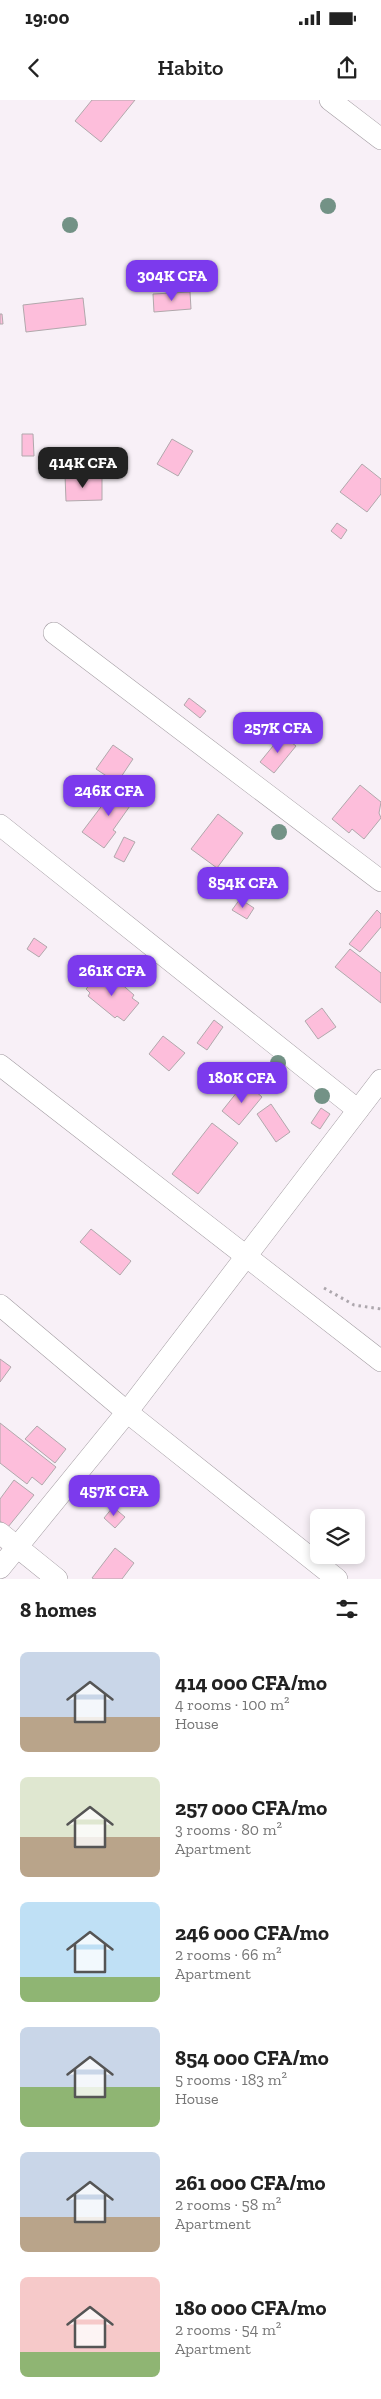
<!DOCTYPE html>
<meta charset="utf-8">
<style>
:root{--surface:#fff;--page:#f6f6f6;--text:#222;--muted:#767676;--accent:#7c3aed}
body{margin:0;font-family:"Zilla Slab",serif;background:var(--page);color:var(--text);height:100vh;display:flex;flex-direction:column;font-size:19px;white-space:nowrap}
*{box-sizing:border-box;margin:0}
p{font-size:16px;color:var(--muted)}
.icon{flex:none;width:28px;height:28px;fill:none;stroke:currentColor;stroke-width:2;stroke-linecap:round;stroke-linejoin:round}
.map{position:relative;height:1479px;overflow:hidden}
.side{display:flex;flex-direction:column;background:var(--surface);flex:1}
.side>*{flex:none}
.buttons{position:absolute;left:310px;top:1409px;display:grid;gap:10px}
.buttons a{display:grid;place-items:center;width:55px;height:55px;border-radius:8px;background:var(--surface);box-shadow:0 2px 8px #0003;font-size:25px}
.price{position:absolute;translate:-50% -42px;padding:0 11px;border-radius:10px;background:var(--accent);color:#fff;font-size:16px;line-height:32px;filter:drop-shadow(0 1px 2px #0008)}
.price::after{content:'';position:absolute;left:50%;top:30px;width:15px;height:11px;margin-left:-8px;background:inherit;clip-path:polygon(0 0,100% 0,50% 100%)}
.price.current{background:#222;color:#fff}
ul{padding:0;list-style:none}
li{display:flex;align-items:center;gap:15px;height:125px;padding:0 20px}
li span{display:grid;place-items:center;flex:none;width:140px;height:100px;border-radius:8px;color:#555}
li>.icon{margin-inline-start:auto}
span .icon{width:60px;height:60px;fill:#fffc;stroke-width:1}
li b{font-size:21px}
h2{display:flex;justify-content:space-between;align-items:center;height:60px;padding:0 20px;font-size:21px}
.status{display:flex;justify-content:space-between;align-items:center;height:35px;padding:0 25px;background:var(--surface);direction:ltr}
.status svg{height:14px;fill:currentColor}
header{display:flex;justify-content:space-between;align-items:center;height:65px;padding:0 20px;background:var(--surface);font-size:22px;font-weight:600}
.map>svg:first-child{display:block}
</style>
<div class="status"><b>19:00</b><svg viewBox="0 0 49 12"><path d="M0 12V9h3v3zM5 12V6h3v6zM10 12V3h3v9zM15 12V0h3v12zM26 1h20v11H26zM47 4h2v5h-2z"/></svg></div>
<header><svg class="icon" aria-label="back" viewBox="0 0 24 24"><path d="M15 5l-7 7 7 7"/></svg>Habito<svg class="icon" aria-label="share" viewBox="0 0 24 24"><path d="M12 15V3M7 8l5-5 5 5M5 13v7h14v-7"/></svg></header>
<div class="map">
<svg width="381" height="1479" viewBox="0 0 381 1479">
<rect width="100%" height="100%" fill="#f8f0f7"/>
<g fill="#fdbedb" stroke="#b1a8ac">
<polygon points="92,0 135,0 101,42 75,21"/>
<polygon points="190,192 191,209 154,212 153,194"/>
<polygon points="83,198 86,225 26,232 23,205"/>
<polygon points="0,214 2,214 3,224 0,224"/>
<polygon points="22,334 33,334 34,356 22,356"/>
<polygon points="172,339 193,351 178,376 157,364"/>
<polygon points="362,364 381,379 381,394 367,412 340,392"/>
<polygon points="79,374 79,379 102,378 102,400 66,401 65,375"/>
<polygon points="337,423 347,430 341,439 331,431"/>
<polygon points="189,598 206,611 200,618 184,605"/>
<polygon points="282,635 296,646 274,673 260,662"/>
<polygon points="113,645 133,659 117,683 96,669"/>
<polygon points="119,683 131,692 126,699 132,703 113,730 116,732 104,748 82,732"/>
<polygon points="360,685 381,702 379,713 381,718 364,739 352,729 349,733 332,719"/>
<polygon points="218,714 243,733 217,768 191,749"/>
<polygon points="124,737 135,742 124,762 114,757"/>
<polygon points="240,799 254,808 247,819 232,810"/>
<polygon points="377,810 381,814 381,827 360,852 349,844"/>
<polygon points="34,838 47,847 39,857 27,849"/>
<polygon points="350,849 381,873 381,903 335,867"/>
<polygon points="101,872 115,884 118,881 134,895 132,898 139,903 124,921 117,916 115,918 88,896 90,893 86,889"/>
<polygon points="322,908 336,927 318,939 305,921"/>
<polygon points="214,920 223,927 207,950 197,943"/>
<polygon points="163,936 185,953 169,971 149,954"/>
<polygon points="245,982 262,997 239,1025 222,1011"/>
<polygon points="271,1004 290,1032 276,1042 257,1014"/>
<polygon points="321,1008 330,1014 320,1029 311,1023"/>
<polygon points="212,1023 238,1043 198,1094 172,1074"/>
<polygon points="91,1129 131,1161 120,1175 80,1142"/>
<polygon points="0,1259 11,1267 0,1282"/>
<polygon points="0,1323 56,1367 42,1385 32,1377 27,1384 0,1363"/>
<polygon points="37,1326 66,1349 55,1363 25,1339"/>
<polygon points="14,1380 34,1395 8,1427 0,1421 0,1399"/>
<polygon points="113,1407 125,1417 115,1428 104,1418"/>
<polygon points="115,1448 134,1463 122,1479 94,1479 92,1478"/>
</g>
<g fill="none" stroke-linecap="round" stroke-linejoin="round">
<g stroke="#a39ca2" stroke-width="22">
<g id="street">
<polyline points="330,0 381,39"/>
<polyline points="54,533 381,781"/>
<polyline points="0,725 358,1010"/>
<polyline points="0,965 381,1261"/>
<polyline points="0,1205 127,1312 337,1479"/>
<polyline points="0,1433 57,1479"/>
<polyline points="0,1468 127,1312 381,980"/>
</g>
</g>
<polyline stroke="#ada7ad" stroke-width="3" stroke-dasharray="2.5 4" stroke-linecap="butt" points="324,1188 354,1205 381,1209"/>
<use href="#street" stroke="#fff" stroke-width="21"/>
</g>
<g fill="#739286">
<circle cx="328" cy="106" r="8"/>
<circle cx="70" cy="125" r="8"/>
<circle cx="279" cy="732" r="8"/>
<circle cx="278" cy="963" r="8"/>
<circle cx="322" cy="996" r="8"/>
</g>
</svg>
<div class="buttons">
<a><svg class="icon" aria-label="layers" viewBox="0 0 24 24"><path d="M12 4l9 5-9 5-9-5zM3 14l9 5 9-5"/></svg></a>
</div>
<b class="price" style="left:172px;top:202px">304K CFA</b>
<b class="price current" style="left:83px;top:389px">414K CFA</b>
<b class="price" style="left:278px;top:654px">257K CFA</b>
<b class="price" style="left:109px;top:717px">246K CFA</b>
<b class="price" style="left:243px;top:809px">854K CFA</b>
<b class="price" style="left:112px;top:897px">261K CFA</b>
<b class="price" style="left:242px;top:1004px">180K CFA</b>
<b class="price" style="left:114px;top:1417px">457K CFA</b>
</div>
<section class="side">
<h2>8 homes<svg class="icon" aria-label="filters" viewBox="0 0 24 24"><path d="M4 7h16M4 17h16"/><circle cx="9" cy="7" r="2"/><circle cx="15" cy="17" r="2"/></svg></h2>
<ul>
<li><span style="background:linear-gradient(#c9d6e8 65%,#b9a48a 0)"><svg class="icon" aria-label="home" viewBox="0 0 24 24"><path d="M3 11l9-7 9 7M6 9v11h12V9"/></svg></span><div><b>414 000 CFA/mo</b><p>4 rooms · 100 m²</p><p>House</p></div></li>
<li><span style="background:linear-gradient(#dfe7d0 60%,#b9a48a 0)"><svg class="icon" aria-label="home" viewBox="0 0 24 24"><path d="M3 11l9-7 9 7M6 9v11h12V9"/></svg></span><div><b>257 000 CFA/mo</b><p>3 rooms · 80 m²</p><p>Apartment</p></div></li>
<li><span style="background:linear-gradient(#bfe0f5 75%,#8fb573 0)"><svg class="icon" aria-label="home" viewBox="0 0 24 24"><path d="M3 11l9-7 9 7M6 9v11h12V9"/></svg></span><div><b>246 000 CFA/mo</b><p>2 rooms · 66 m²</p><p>Apartment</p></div></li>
<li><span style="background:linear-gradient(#c9d6e8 60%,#8fb573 0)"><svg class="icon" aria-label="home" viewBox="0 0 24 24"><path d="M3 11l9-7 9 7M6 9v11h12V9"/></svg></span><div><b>854 000 CFA/mo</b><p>5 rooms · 183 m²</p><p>House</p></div></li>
<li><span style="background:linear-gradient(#c9d6e8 65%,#b9a48a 0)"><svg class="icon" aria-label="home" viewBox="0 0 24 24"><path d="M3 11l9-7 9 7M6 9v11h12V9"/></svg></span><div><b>261 000 CFA/mo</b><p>2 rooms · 58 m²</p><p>Apartment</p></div></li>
<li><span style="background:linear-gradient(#f6c9c9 75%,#8fb573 0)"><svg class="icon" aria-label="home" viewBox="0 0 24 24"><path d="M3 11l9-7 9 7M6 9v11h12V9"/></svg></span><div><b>180 000 CFA/mo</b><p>2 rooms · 54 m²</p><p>Apartment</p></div></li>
</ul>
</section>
